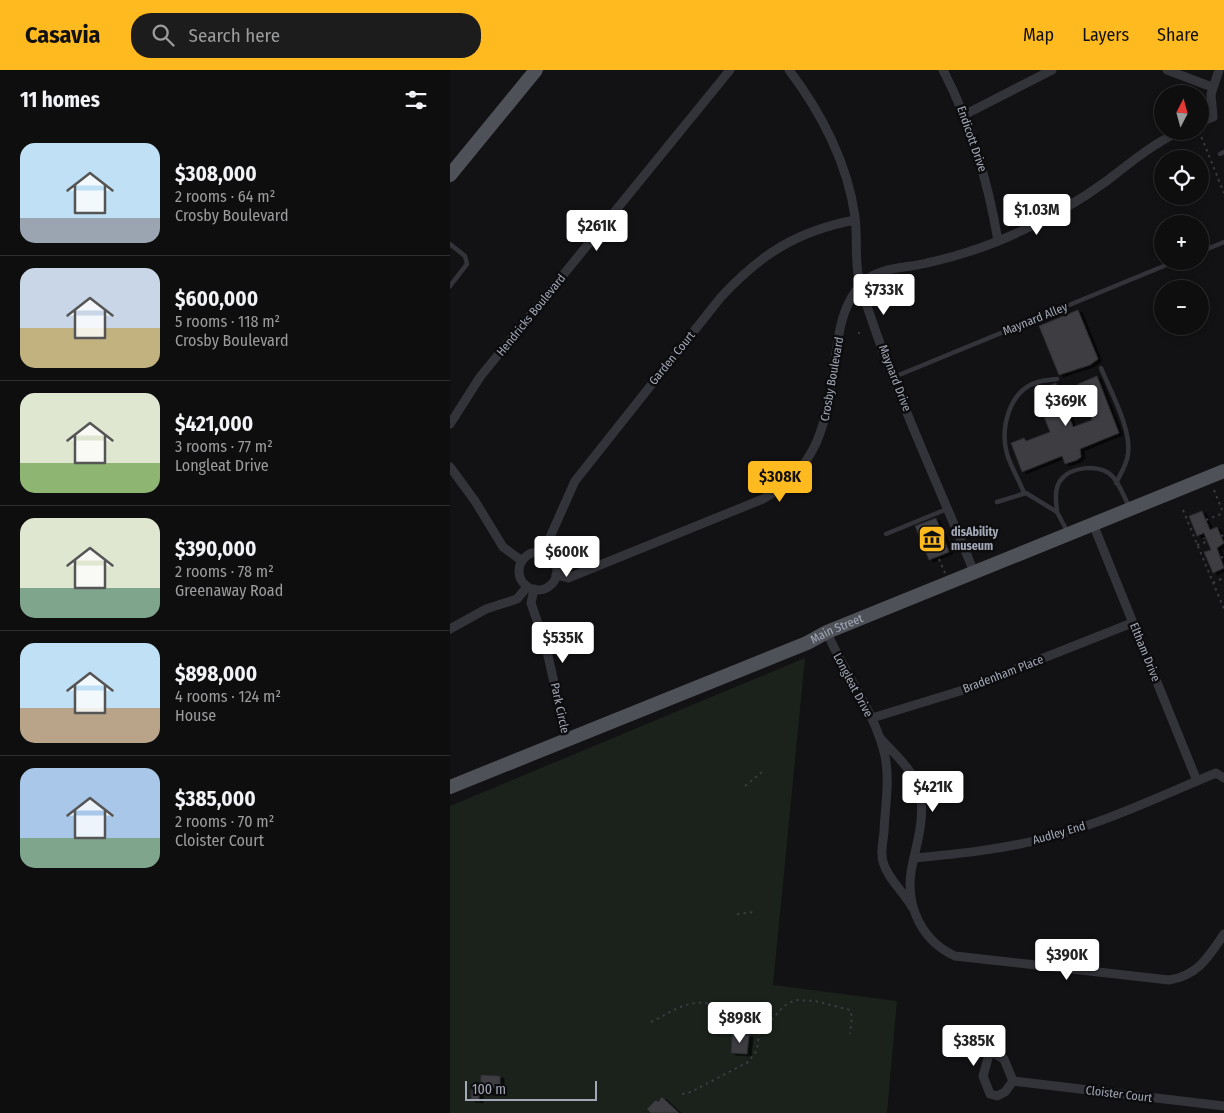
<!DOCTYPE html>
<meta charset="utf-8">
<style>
:root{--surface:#0e0e0f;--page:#1c1c1d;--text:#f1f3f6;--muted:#9b9c9e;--line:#2e2e2f;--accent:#ffba20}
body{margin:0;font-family:"Fira Sans Condensed",sans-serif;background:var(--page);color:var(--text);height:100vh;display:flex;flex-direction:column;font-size:19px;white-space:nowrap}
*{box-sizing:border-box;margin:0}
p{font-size:16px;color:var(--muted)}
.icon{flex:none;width:28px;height:28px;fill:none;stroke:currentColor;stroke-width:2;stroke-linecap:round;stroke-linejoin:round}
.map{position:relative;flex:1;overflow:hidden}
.side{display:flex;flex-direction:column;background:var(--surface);width:450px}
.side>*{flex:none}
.needle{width:32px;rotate:6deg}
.controls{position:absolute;left:704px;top:15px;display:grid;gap:10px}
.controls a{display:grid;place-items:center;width:55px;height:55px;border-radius:50%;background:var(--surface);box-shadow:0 2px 8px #0003,0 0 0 1px var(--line);font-size:25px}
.scale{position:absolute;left:15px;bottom:12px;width:132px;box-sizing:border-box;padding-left:5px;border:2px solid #a2a8b6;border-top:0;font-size:14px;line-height:18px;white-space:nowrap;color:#a2a8b6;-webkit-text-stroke:4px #0d0d0f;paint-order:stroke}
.price{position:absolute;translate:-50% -42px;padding:0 11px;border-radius:5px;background:#fff;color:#222;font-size:16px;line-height:32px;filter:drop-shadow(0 1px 2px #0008)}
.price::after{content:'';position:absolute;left:50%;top:30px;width:15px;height:11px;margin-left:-8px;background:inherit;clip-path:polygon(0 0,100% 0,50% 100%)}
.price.on{background:var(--accent);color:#111}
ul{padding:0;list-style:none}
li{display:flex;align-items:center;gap:15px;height:125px;padding:0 20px}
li+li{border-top:1px solid var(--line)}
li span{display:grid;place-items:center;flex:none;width:140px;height:100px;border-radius:15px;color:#555}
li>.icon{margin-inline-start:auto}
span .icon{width:60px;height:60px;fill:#fffc;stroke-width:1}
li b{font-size:21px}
h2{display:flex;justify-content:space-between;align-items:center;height:60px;padding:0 20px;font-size:21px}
header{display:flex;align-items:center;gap:30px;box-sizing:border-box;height:70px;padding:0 25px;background:var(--accent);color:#111}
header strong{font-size:24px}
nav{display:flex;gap:28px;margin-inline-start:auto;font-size:18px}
.search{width:350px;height:45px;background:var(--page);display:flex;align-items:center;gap:12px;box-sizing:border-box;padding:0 18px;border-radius:20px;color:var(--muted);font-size:19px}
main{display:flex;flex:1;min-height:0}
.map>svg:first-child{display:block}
</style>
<header>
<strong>Casavia</strong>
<div class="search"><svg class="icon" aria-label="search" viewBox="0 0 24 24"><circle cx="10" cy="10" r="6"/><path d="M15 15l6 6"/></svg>Search here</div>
<nav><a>Map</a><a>Layers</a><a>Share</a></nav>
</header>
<main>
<section class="side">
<h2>11 homes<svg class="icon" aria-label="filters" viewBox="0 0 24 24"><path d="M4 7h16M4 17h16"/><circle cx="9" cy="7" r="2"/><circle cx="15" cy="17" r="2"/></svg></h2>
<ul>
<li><span style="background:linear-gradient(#bfe0f5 75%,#9aa5b1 0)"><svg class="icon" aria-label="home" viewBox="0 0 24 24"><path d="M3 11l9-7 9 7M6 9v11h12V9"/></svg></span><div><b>$308,000</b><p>2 rooms · 64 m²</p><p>Crosby Boulevard</p></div></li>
<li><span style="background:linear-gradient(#c9d6e8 60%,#c2b280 0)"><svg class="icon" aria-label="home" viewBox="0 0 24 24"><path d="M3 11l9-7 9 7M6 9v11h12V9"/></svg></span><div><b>$600,000</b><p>5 rooms · 118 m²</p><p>Crosby Boulevard</p></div></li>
<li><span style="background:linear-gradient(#dfe7d0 70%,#8fb573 0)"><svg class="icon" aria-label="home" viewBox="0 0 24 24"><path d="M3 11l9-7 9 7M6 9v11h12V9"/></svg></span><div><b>$421,000</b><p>3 rooms · 77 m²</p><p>Longleat Drive</p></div></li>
<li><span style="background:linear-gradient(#dfe7d0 70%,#7fa58c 0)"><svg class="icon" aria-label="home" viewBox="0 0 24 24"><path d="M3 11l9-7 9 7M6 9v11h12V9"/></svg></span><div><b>$390,000</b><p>2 rooms · 78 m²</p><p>Greenaway Road</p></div></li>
<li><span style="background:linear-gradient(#bfe0f5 65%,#b9a48a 0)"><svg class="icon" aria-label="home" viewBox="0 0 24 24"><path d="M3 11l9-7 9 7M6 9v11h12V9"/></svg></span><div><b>$898,000</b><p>4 rooms · 124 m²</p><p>House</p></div></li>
<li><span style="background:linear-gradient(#a9c7e8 70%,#7fa58c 0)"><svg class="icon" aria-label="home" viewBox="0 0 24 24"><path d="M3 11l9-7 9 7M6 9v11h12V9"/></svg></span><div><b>$385,000</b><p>2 rooms · 70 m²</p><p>Cloister Court</p></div></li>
</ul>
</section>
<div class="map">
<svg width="774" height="1043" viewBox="0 0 774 1043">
<defs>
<filter id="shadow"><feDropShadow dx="4" dy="2" stdDeviation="0" flood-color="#0009"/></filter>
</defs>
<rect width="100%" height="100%" fill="#121214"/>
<polygon fill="#1a221b" points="355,588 323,915 447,931 437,1043 0,1043 0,736"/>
<g fill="#3c3d42" stroke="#2c2c30" filter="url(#shadow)">
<polygon points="628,240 648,289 640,295 609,305 589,256"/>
<polygon points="647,306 669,363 630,379 631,387 627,390 615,394 612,386 572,402 561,373 574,368 576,371 600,362 584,321 606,313 623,357 642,350 628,314"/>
<polygon points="752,441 760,460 767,457 774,473 767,478 774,498 763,503 754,482 761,480 754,463 747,466 739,446"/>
<polygon points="486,448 499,482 479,490 465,456"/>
<polygon points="282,964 299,965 297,984 281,983"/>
<polygon points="31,1005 50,1006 50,1018 41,1017 41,1023 30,1022"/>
<polygon points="21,1020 29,1020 29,1031 21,1030"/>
<polygon points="212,1027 229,1043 201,1043 197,1039 206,1030 208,1032"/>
</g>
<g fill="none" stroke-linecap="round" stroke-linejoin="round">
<g stroke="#393b41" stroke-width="2" stroke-dasharray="2.5 4" stroke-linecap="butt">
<polyline points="749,61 774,123"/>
<polyline points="409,262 409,264"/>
<polyline points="764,420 772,440"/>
<polyline points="733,440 774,539"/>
<polyline points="756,450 771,444"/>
<polyline points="771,466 774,465"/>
<polyline points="747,475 756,472 754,468"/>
<polyline points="771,488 774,486"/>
<polyline points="489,489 495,503"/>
<polyline points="763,513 771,509 769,506"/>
<polyline points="295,716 313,701"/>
<polyline points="287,844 303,842"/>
<path d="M201,952c13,-6 25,-15 39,-18 25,-6 51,12 68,29"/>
<polyline points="232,1024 241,1022 298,992 307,980 309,964 334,936 345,930 365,931 400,940 402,947 400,964"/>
</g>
<g stroke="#33343a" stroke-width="4.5">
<polyline points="770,84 774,82"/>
<polyline points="0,174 15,186 17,194 0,216"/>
<polyline points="750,182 774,172"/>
<path d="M651,298c9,22 31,62 27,86 -1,10 -7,19 -12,29"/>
<polyline points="444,307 726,191"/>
<path d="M574,423c-5,-13 -13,-26 -17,-39 -7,-26 2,-64 31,-72 6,-2 13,-2 19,-3"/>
<polyline points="547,432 576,423 607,442 617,461"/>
<path d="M607,442c-1,-10 -3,-22 3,-31 10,-15 41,-18 53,-4 7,8 12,22 17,31"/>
<polyline points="436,464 497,439"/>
</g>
<g stroke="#33343a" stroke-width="9">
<path d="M339,0c32,42 59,94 66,147 3,22 -1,46 5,67 30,98 75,193 114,288"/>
<path d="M493,0c28,54 45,111 55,171"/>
<polyline points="717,0 762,17"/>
<polyline points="514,45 602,0"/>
<polyline points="750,52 763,47 761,24 769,0"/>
<polyline points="0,354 30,307 280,0"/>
<polyline points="0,397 25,431 53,477 72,491"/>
<polyline points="643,454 747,711"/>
<circle cx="88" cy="501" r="19"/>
<path d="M96,484l4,-17 25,-56 146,-184c40,-43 76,-66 134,-77"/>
<path d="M106,505l12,3 195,-79c65,-36 64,-92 75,-159 3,-21 10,-45 28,-60 15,-13 42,-12 61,-17 23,-5 46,-12 69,-21 39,-16 78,-37 112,-62 23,-18 45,-36 72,-49"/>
<polyline points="84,519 81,533 96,577 117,670"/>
<polyline points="0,559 36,539 67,529 77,517"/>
<path d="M377,562c17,42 48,79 58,124 5,25 0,51 -1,76 -1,10 -4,21 -1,30 5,17 20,29 29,45"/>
<polyline points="422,648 510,621 682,553"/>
<path d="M430,668c17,19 37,34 41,62 3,25 -6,48 -10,72 -5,35 11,69 44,84l214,24c29,-4 40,-24 55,-46"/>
<path d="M464,788c43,-4 85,-8 128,-19 60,-15 116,-42 174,-66l8,5"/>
<polygon points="540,981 554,989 563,1011 555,1022 547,1026 540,1024 533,1006"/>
<polyline points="563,1011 774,1036"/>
</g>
<g stroke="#4f5159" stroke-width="14">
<polyline points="0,105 86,0"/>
<path id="s1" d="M0,717l357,-144 20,-11 397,-161"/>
</g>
</g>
<defs>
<g id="museum-square" transform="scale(1.4375)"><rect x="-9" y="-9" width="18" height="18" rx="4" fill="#ffba20" stroke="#0d0d0f"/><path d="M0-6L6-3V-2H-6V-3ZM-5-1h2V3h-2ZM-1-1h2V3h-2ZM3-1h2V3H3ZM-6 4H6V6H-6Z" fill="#111"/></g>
</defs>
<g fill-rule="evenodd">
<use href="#museum-square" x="482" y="469"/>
</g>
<g text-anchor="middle" stroke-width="5" stroke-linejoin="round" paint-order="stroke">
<g font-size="12" fill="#a2a8b6" stroke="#0d0d0f">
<text transform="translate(522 69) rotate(71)" y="4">Endicott Drive</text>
<text transform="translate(81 245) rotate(-51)" y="4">Hendricks Boulevard</text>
<text transform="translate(585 249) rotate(-22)" y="4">Maynard Alley</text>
<text transform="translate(222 288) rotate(-51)" y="4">Garden Court</text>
<text transform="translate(445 308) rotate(69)" y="4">Maynard Drive</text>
<text transform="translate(382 309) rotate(-80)" y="4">Crosby Boulevard</text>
<text dy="4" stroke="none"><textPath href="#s1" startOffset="418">Main Street</textPath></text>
<text transform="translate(695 582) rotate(68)" y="4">Eltham Drive</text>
<text transform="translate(553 604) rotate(-21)" y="4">Bradenham Place</text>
<text transform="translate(403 615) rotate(62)" y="4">Longleat Drive</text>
<text transform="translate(110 638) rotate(78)" y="4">Park Circle</text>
<text transform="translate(609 763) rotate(-16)" y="4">Audley End</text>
<text transform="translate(669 1024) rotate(7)" y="4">Cloister Court</text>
</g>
<g font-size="12" font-weight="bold" fill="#a2a8b6" stroke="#0d0d0f" text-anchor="start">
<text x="501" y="466">disAbility<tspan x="501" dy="14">museum</tspan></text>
</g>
</g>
</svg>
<div class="controls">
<a><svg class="needle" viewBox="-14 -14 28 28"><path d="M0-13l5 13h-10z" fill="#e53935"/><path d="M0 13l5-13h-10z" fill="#9b9c9e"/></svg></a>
<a><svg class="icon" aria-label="locate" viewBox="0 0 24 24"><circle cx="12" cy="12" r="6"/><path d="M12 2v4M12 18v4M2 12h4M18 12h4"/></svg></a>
<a>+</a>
<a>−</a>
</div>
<div class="scale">100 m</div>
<b class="price" style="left:587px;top:166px">$1.03M</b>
<b class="price" style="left:147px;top:182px">$261K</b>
<b class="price" style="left:434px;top:246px">$733K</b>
<b class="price" style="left:616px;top:357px">$369K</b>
<b class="price on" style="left:330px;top:433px">$308K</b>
<b class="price" style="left:117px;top:508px">$600K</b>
<b class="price" style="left:113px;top:594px">$535K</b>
<b class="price" style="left:483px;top:743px">$421K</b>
<b class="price" style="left:617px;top:911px">$390K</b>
<b class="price" style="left:290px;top:974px">$898K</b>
<b class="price" style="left:524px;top:997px">$385K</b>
</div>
</main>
